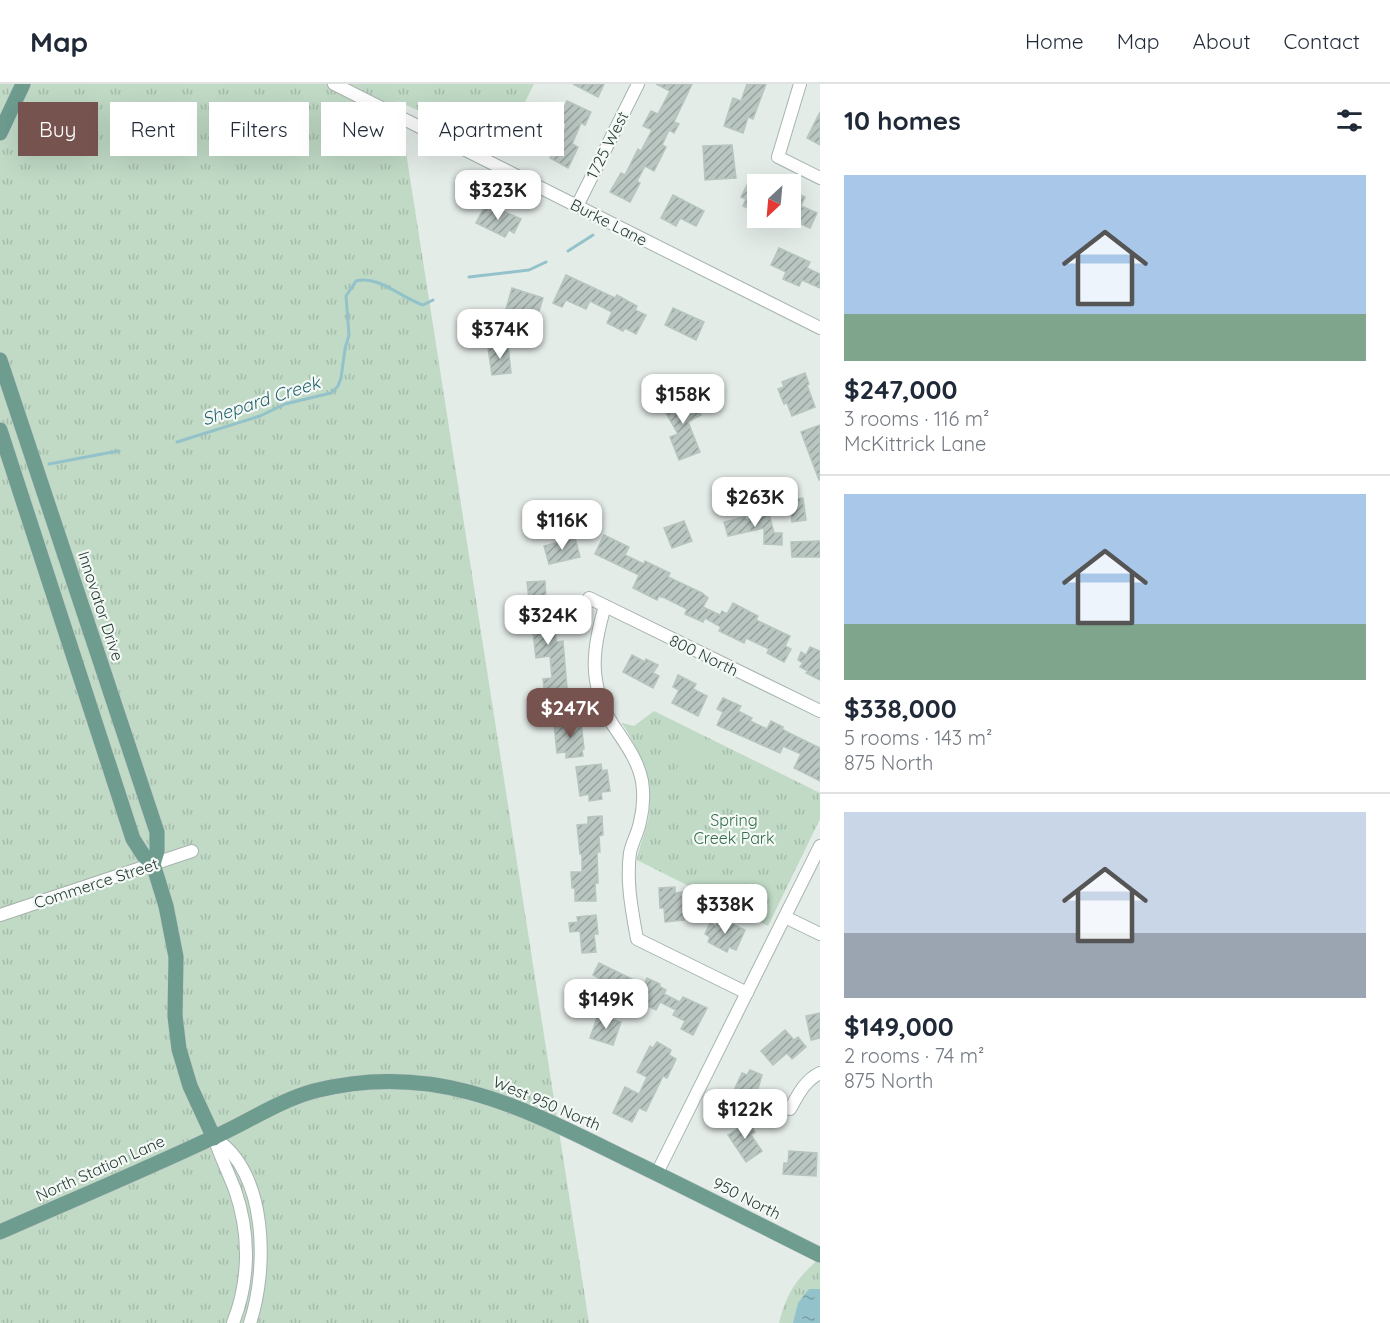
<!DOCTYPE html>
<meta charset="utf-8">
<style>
:root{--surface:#fff;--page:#f6f6f7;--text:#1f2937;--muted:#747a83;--line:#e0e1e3;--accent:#76534f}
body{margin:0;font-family:Quicksand,sans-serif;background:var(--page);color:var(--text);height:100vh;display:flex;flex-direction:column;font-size:22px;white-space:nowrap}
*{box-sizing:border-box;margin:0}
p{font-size:20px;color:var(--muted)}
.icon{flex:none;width:33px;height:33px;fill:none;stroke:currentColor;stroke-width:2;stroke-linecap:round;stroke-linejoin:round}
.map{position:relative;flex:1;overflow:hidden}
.details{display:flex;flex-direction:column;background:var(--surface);width:570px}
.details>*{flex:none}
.guide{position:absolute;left:18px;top:18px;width:570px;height:54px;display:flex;gap:12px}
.needle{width:39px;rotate:206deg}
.tools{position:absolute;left:747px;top:90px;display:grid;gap:12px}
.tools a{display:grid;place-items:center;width:54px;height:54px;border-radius:0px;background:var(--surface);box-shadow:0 6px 24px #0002;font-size:30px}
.price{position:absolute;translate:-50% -51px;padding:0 14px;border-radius:12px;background:#fff;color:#222;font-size:20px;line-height:39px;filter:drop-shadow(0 2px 3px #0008)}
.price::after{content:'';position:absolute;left:50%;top:36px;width:18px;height:14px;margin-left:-9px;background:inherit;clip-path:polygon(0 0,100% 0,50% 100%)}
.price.selected{background:var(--accent);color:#fff}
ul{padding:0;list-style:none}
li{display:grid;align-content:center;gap:12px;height:318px;padding:0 24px}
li+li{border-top:2px solid var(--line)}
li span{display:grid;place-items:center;height:186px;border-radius:0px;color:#555}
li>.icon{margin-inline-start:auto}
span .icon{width:108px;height:108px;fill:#fffc;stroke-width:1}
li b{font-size:26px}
h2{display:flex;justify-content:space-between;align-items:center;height:72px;padding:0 24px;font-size:26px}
.pill{padding:0 21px;border-radius:0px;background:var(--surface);box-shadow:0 6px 24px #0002;font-size:21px;line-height:54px}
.pill.selected{background:var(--accent);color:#fff}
header{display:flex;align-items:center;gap:36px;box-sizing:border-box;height:84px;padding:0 30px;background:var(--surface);border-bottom:2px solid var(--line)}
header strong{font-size:28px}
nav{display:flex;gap:33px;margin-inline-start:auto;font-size:21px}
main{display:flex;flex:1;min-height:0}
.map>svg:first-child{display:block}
</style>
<header>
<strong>Map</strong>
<nav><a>Home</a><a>Map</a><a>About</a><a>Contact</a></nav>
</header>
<main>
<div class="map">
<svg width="820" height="1239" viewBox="0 0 820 1239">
<defs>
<pattern id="grass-tufts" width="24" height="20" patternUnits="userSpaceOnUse" patternTransform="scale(1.5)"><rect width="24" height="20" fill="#c0dac6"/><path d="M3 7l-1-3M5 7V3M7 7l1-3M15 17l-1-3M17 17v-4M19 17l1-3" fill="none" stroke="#a5bcab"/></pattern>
<pattern id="water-ripples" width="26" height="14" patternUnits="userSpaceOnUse" patternTransform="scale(1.5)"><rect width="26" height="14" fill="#93c2ca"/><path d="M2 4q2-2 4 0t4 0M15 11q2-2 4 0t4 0" fill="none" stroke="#789fa5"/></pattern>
<pattern id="building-hatch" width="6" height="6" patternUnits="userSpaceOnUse" patternTransform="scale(1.5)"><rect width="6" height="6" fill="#bac6c1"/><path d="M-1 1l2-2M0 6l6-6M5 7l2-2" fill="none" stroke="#97a29e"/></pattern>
</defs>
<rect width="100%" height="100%" fill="#e4ece8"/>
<g fill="url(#grass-tufts)">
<polygon points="0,0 534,0 499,70 459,46 398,17 589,1239 0,1239"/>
<path d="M654,627l166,82v26l-52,107 -131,-66c2,-13 8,-26 11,-40 7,-37 -7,-66 -26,-97l12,3z"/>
<path d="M820,1174v65h-41c7,-30 18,-45 41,-65z"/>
</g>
<polygon fill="#c0dac6" points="690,656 712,666 698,696 676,686"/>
<polygon fill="url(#water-ripples)" points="809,1205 820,1205 820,1239 793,1239 798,1219"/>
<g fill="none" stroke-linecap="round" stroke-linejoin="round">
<g stroke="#93c2ca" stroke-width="3">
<polyline points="568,167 593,151"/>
<polyline points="469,193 529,186 546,178"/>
<path d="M177,358l83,-26 25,-12 46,-11 7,-7 3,-8 4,-29 4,-14 -3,-39 10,-15c23,-6 45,17 67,24l10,-5"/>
<polyline points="49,380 118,367"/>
</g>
</g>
<g fill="url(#building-hatch)" stroke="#b7c5bf" stroke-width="1.5">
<polygon points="573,0 604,0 598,13"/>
<polygon points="656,0 692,0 674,38 679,40 674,49 669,46 662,61 666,63 654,87 645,82 637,97 640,99 630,118 610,108 621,89 625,91 638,65 641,67 652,46 643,42 651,27 658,30 670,7"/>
<polygon points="747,0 766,0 753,35 748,33 743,49 724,42 733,14 741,17"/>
<polygon points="567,17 591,28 585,41 581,39 572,60 578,63 568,84 550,74 565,44 566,40 558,37"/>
<polygon points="820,28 820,61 807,54"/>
<polygon points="732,61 736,94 705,96 703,62"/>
<polygon points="747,101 758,106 758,129 743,122 746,115 741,113"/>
<polygon points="790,106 805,113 801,122 817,129 810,144 790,135"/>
<polygon points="673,111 704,127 696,142 680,134 676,142 661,134"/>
<polygon points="486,120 521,135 514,149 509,146 505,153 476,139"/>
<polygon points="779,164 810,178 807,184 820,190 820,204 802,196 799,202 783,195 786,188 771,181"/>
<polygon points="566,191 615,214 617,211 637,222 635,226 646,231 636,250 625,244 623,247 607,239 612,228 590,217 586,225 566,216 562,223 553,219"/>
<polygon points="512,204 543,214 539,227 533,225 531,233 506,225"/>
<polygon points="673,224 704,238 696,256 665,241"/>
<polygon points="508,262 511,289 492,291 488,264"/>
<polygon points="805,289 809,300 807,301 815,323 792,332 787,319 784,320 778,305 784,303 782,298"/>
<polygon points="687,307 701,331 688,338 700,368 679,376 670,353 678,350 662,322"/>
<polygon points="820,341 820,396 819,396 801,348"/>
<polygon points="803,414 806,436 792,438 789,416"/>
<polygon points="764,422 767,422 774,449 782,449 782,461 764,460 764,444 728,452 724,438 745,433 746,436 764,432"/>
<polygon points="684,437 692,457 672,464 664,444"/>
<polygon points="604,451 629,463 625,471 644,480 645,477 670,489 668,493 702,509 708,514 703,523 720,531 722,527 727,530 733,519 758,532 756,536 790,552 785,562 791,565 784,578 767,569 769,565 746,554 744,559 719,547 721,543 705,534 703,538 685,530 687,525 665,514 659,512 657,516 633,504 639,491 595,470"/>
<polygon points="575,454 580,473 549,480 544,462"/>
<polygon points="820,457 820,473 792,473 791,458"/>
<polygon points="545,497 546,515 543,515 546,545 555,544 556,558 563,557 567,604 566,604 567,619 546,621 543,595 552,594 550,572 536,574 527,498"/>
<polygon points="810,563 820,567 820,596 806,589 808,587 800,583 803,579 798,576 801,568 806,571"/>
<polygon points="632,571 645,578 646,575 658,581 653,589 659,592 653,604 623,588"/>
<polygon points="678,591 696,600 693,605 707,612 698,632 672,619 679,606 673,603"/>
<polygon points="723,614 741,622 738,627 752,634 750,637 767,645 771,637 783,643 782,645 789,649 820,664 820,697 794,684 801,670 783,662 780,669 717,641 723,628 717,625"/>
<polygon points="581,637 584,665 582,665 583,672 566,674 566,668 557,669 554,640"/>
<polygon points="601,680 602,687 607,686 610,707 601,708 602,715 589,717 589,710 580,712 576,683"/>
<polygon points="602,732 603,751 599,752 600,768 597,768 598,799 595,799 596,817 575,817 575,804 572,804 571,788 582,788 582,770 580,770 577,741 588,740 588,733"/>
<polygon points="675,803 675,809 682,808 684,836 665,838 664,824 660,824 659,804"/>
<polygon points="596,831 598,850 594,850 596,868 582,869 580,847 570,848 569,839 578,838 577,833"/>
<polygon points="720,834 745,846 736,866 729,863 727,868 708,858 710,853 705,850 710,839 716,842"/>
<polygon points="599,879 644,901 647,894 660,900 659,902 666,906 664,910 680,918 683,913 707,924 693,951 681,945 685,937 673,931 676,926 660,918 656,926 621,909 619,914 595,901 599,894 593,891"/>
<polygon points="820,929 820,954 811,956 806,932"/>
<polygon points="598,931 621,938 613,961 590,954"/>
<polygon points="785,946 794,956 798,953 806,963 792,975 787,969 773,981 761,967"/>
<polygon points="657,958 671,966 669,971 676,975 667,994 663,992 646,1027 639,1024 632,1038 613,1029 625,1003 639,1010 647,993 637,988 650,962 653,964"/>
<polygon points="750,986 762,991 756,1011 753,1009 747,1021 731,1013 742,989 747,991"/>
<polygon points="745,1033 755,1048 751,1051 762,1067 746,1078 728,1051 738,1045 734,1040"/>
<polygon points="789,1067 817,1069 816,1092 783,1090 784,1079 788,1079"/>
</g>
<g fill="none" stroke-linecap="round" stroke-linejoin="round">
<g stroke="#a7b3af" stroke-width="14">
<g id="minor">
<polyline points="334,0 820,244"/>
<polyline points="800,0 778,73 820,94"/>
<polyline points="577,122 638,0"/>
<polyline points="589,514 820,627"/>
<path d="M605,522c-13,44 -17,78 8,119 12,18 25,35 29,56 2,13 1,29 -2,41 -2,11 -8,20 -10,31 -4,29 2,58 7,86l110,54"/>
<polyline points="0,831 192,767"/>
<polyline points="785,833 820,850"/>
<path d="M790,1025c8,-14 15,-29 30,-36"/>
<path d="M214,1054c54,33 54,131 36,185"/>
<path d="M214,1054c6,17 14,34 21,52 15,43 15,90 -2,133"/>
<polyline points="657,1089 820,762"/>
</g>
</g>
<g stroke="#c2c8c6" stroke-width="16">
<g id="major">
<polyline points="0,49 23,0"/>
<polyline points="0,276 157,748 157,767 153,780"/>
<polyline points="0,346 133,755 144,772 153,780 166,822 176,873 175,932 179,965 190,1002 214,1054"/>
<path d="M0,1148c70,-31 142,-61 212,-94 34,-15 66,-37 102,-47 122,-31 209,17 315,69 64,31 127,63 191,95"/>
</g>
</g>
<use href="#minor" stroke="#fff" stroke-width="12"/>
<use href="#major" stroke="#6e9c8f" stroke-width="15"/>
</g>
<g text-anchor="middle" stroke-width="4.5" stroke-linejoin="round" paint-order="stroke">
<g font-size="16" fill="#263b35" stroke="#f4f9f6">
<text transform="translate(607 61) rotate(-63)" y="6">1725 West</text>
<text transform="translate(609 138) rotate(27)" y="6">Burke Lane</text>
<text transform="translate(101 522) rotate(72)" y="6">Innovator Drive</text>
<text transform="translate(704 571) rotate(26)" y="6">800 North</text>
<text transform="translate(96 799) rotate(-18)" y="6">Commerce Street</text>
<text transform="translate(547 1019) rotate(23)" y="6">West 950 North</text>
<text transform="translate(100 1084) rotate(-24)" y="6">North Station Lane</text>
<text transform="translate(747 1114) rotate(27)" y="6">950 North</text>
</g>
<g font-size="16" fill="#356d4a" stroke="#f4f9f6">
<text x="734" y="742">Spring<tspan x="734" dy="18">Creek Park</tspan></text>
</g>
<g font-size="18" font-style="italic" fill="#276570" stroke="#f4f9f6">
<text transform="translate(261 317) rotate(-18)" y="6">Shepard Creek</text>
</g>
</g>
</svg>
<div class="tools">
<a><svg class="needle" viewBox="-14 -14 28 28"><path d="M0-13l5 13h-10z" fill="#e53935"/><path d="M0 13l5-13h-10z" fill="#747a83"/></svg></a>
</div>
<b class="price" style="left:498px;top:137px">$323K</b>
<b class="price" style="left:500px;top:276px">$374K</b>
<b class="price" style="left:683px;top:341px">$158K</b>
<b class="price" style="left:755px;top:444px">$263K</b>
<b class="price" style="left:562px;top:467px">$116K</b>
<b class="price" style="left:548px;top:562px">$324K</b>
<b class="price selected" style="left:570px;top:655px">$247K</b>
<b class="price" style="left:725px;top:851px">$338K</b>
<b class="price" style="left:606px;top:946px">$149K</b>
<b class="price" style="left:745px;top:1056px">$122K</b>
<div class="guide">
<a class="pill selected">Buy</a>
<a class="pill">Rent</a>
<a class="pill">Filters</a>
<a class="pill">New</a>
<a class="pill">Apartment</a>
</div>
</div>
<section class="details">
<h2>10 homes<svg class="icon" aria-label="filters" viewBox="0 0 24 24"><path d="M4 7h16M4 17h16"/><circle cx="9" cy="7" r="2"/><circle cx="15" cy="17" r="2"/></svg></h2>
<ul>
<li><span style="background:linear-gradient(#a9c7e8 75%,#7fa58c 0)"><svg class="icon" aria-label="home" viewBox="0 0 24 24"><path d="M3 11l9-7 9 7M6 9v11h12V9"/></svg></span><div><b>$247,000</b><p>3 rooms · 116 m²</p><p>McKittrick Lane</p></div></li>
<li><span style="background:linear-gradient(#a9c7e8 70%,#7fa58c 0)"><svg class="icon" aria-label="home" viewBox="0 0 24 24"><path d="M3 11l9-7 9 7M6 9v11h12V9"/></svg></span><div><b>$338,000</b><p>5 rooms · 143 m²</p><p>875 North</p></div></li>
<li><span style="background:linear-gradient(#c9d6e8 65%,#9aa5b1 0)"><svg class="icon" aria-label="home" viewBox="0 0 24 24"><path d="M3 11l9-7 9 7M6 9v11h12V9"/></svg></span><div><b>$149,000</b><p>2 rooms · 74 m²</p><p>875 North</p></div></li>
</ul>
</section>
</main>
